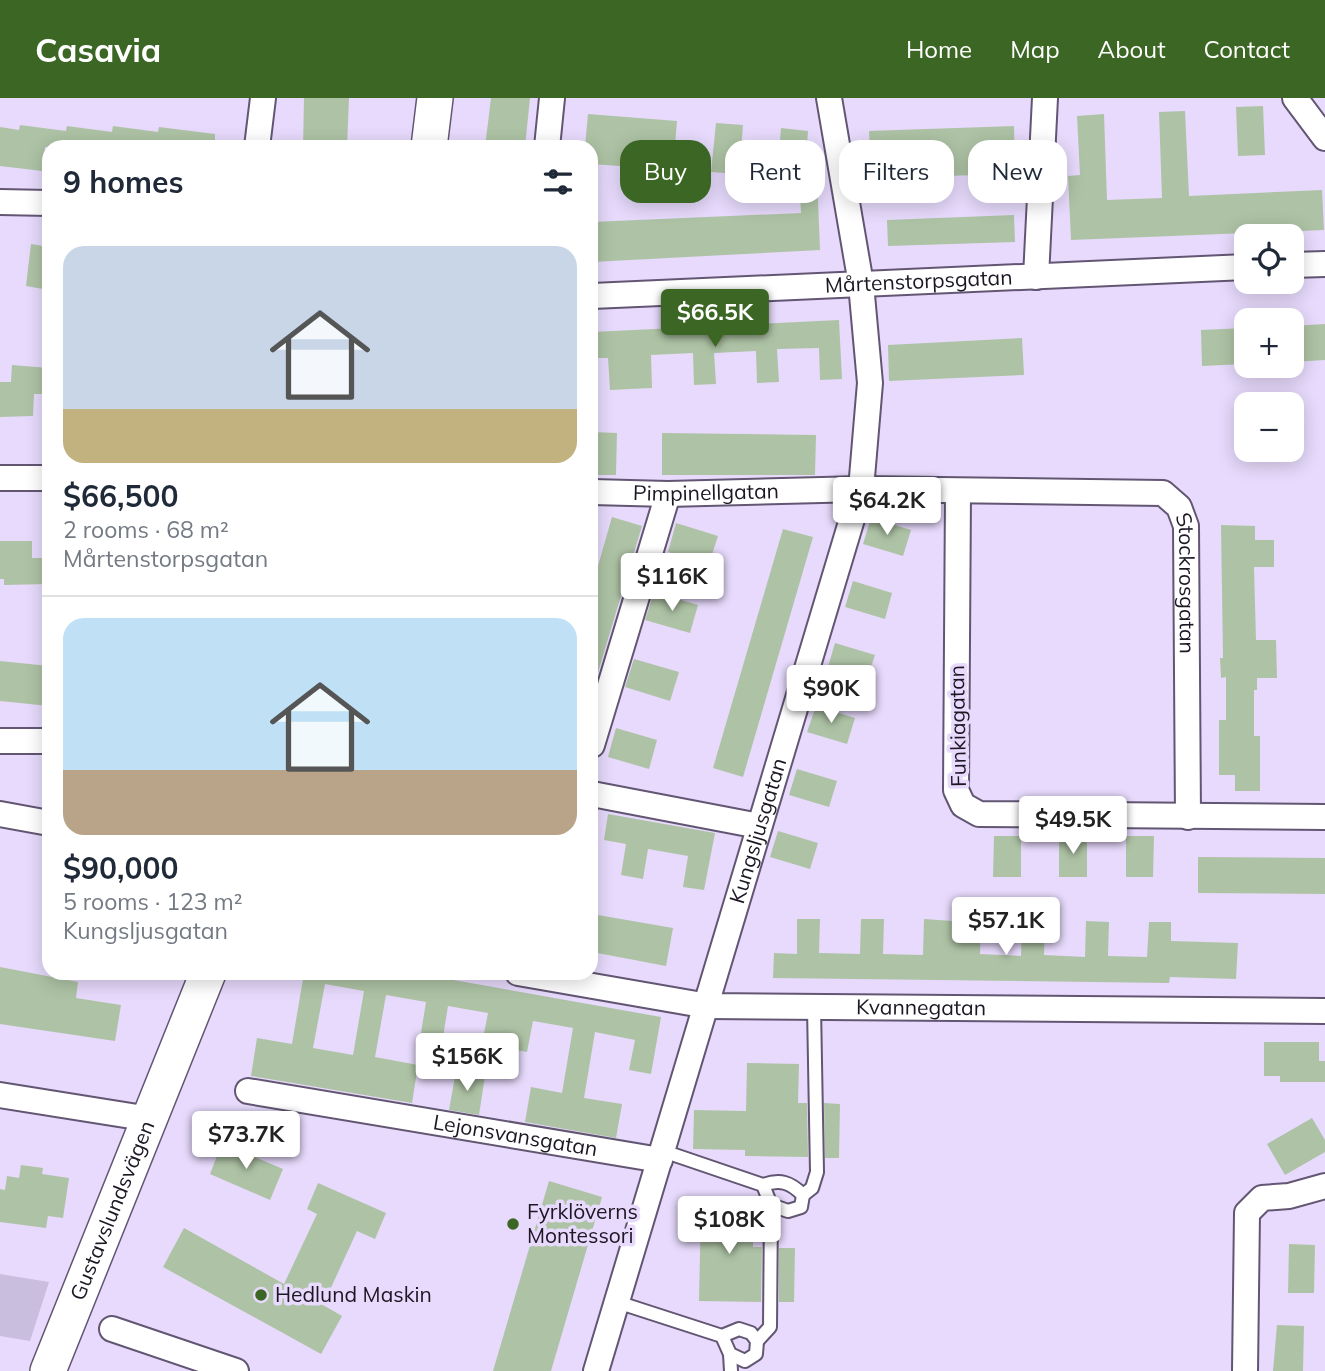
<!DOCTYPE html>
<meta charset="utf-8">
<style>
:root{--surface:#fff;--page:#f2f2f3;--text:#1f2937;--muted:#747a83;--line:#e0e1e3;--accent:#3b6623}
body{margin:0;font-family:Mulish,sans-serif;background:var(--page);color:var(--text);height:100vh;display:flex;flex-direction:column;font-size:26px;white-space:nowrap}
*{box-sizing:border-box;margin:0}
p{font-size:23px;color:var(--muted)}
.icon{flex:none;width:38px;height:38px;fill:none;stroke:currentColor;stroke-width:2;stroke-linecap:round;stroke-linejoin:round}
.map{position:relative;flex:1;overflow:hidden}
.panel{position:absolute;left:42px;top:42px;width:556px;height:840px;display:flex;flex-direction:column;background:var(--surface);border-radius:21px;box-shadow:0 4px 18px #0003}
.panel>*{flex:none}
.guide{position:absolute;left:620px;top:42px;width:600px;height:63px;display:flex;gap:14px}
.controls{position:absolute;left:1234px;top:126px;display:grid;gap:14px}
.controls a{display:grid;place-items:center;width:70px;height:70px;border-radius:14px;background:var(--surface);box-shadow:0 4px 18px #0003;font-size:35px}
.price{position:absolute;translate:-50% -60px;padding:0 16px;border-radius:7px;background:#fff;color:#222;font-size:23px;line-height:46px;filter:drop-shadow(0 2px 4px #0008)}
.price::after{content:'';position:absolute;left:50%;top:42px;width:21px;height:16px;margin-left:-10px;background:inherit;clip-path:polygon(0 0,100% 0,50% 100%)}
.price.current{background:var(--accent);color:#fff}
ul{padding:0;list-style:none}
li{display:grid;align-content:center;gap:14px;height:371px;padding:0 21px}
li+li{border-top:2px solid var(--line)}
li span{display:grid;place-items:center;height:217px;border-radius:21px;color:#555}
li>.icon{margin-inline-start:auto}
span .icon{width:126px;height:126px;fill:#fffc;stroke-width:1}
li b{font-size:30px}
h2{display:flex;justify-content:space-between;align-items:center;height:84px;padding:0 21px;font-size:30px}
.chip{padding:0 24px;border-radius:21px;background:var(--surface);box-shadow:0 4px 18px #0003;font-size:24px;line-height:63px}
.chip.current{background:var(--accent);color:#fff}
header{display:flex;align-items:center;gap:42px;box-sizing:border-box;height:98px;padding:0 35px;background:var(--accent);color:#fff}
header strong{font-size:33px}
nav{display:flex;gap:38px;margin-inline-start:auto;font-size:24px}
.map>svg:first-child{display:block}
</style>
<header>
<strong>Casavia</strong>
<nav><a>Home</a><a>Map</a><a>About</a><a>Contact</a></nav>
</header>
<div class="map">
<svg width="1325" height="1273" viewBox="0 0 1325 1273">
<rect width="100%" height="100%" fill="#e7dafc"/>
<polygon fill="#c9bedd" points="0,1176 49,1184 30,1243 0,1238"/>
<g fill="#aec3a5" fill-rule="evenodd">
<polygon points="304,0 349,0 347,49 303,49"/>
<polygon points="491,0 530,0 525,49 485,49"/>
<polygon points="1263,8 1265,57 1238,58 1236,9"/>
<polygon points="1185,13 1189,98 1322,92 1324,132 1071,142 1068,78 1080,77 1077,18 1104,16 1107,102 1162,100 1159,14"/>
<polygon points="588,16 677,23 673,72 592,66 592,49 585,49"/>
<polygon points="716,25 743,27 739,76 711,74"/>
<polygon points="20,27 66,33 67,28 112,34 113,28 158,34 159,29 215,36 215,49 45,49 42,73 0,68 0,29 19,32"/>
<polygon points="1014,28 1015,76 871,80 869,33"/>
<polygon points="781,30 808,33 805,77 817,77 820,152 592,164 592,124 801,115 799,80 777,78"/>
<polygon points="1014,117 1015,144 888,148 887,122"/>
<polygon points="31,146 49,149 49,192 26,188"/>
<polygon points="839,222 842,281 820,282 819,250 777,251 779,284 757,285 756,253 714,255 716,286 694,287 693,255 651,257 652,290 610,292 608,260 592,260 592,234"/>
<polygon points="1325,226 1325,262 1292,264 1292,228"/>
<polygon points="1246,230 1246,266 1202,268 1201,232"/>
<polygon points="1022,240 1024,277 889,283 888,247"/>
<polygon points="12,267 49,270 49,296 34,296 33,318 0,319 0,284 11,284"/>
<polygon points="592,334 617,335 616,377 592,377"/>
<polygon points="662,335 816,337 815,377 662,377"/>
<polygon points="612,419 642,428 596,581 592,579 592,489"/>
<polygon points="871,420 911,432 903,458 863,446"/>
<polygon points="676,425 718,438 709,466 668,454"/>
<polygon points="1221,427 1255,428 1255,442 1274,442 1274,469 1254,469 1256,542 1276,542 1277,580 1257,580 1257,592 1254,592 1254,638 1260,638 1260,693 1235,693 1235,677 1219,677 1219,622 1226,622 1226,579 1221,580 1220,560 1223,560"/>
<polygon points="783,431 813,439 743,679 713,670"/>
<polygon points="0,443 32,443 32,460 49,460 49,486 4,487 4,481 0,481"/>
<polygon points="853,483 892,495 885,521 845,509"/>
<polygon points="654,494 698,507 690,535 645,522"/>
<polygon points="835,545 875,557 866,584 827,572"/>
<polygon points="634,561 679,574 670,603 625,589"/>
<polygon points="0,563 49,568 49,608 0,603"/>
<polygon points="816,608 855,620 847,646 807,634"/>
<polygon points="616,630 657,642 649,671 608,659"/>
<polygon points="797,671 837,683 829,709 789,697"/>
<polygon points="608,716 715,735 704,792 683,789 688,758 648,751 643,781 621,777 626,746 604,742"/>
<polygon points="778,733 818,745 810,771 770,759"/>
<polygon points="994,738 1021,738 1021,779 993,779"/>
<rect x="1059" y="738" width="28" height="41"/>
<polygon points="1126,738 1154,738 1153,779 1126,779"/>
<polygon points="1198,759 1325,760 1325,796 1198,795"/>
<polygon points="592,816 673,830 666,868 592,854"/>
<polygon points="797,821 820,821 819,855 860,856 861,821 884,821 883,856 923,857 924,821 981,825 980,856 1021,858 1022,822 1045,823 1044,857 1085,859 1086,823 1109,824 1108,858 1147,859 1149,824 1171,824 1171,843 1238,845 1236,881 1170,879 1169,885 773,880 774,855 797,856"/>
<polygon points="0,869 78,884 76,900 121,907 115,943 0,926"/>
<path d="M304,875h110l247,44 -10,57 -22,-4 6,-30 -40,-8 -11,66 38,6 -6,34 -91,-16 6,-35 31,6 11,-65 -40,-7 -6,31 -45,-8 6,-31 -40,-7 -5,31 -22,-4 5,-31 -40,-7 -11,62 43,8 -6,38 -161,-27 6,-38 35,6zM325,886l39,7 -11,64 -40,-7z"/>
<polygon points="1264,944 1319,944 1319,963 1325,963 1325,984 1280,984 1280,978 1264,978"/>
<polygon points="747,965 799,966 798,1005 807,1005 808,1059 745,1058 745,1052 693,1051 694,1012 746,1013"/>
<polygon points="456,973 485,978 479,1017 449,1012"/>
<polygon points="824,1005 840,1006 839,1060 825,1060"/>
<polygon points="1312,1020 1325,1042 1325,1054 1285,1077 1267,1046"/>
<polygon points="222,1045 283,1071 270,1102 210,1076"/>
<polygon points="21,1067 43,1070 42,1076 69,1080 63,1120 48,1118 46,1130 0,1124 0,1091 5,1092 7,1078 19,1080"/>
<polygon points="549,1083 602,1099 551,1273 493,1273"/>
<polygon points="318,1085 386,1115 375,1141 357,1133 323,1207 342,1218 321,1256 163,1169 184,1130 284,1186 317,1116 307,1111"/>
<polygon points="701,1109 753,1110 753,1149 762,1149 761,1204 699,1203"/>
<polygon points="1289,1146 1315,1147 1314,1195 1288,1195"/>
<polygon points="779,1150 795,1150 794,1204 779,1204"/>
<polygon points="1277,1227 1304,1228 1303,1273 1273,1273"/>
</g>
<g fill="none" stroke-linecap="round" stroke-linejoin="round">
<g stroke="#625673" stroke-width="16">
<g id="lane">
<path d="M663,1053l100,34 8,20 17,6 13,-4 2,-12c-13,-13 -23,-16 -40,-10"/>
<polyline points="803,1097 812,1090 817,1074 814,909"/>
<polyline points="617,1204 722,1238 730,1256 745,1263 756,1256 757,1243 751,1235 739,1231 722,1238"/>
<polyline points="757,1243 770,1229 771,1107"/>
<polyline points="730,1256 731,1273"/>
</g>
</g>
<g stroke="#625673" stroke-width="28">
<g id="street">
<polyline points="1295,0 1325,40"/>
<polyline points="257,49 263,0"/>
<polyline points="547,49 552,0"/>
<polyline points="0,104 49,105"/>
<polyline points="1292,167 1325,166"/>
<polyline points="1036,179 1045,0"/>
<path id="s1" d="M592,198l654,-29"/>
<polyline points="0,380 49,380"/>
<path id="s2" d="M592,394l76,2 193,-5 302,4 16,14 7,19 2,291"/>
<polyline points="958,395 956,692 963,707 979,716 1325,719"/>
<polyline points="0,643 49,643"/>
<polyline points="592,647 668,396"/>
<polyline points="592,696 759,728"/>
<polyline points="0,716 49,725"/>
<path id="s3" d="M518,875l190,33 617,5"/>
<path id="s4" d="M248,993l412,69"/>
<polyline points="0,997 150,1021"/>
<polyline points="112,1231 236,1273"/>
<path id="s5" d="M596,1273l265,-882 9,-106 -9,-99 -32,-186"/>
<polyline points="1245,1273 1247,1115 1262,1100 1289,1098 1325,1088"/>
</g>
</g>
<g stroke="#625673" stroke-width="38">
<g id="secondary">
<polyline points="429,49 435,0"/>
<path id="s6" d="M48,1273l160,-398"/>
</g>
</g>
<use href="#lane" stroke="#fff" stroke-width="12"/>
<use href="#street" stroke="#fff" stroke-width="24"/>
<use href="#secondary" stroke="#fff" stroke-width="35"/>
</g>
<g fill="#3b6623" stroke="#e7dafc" stroke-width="2.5">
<circle cx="513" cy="1126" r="7"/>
<circle cx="261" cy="1197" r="7"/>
</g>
<g text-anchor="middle" stroke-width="7" stroke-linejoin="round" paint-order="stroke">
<g font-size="21" fill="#1c1723" stroke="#e7dafc">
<text dy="7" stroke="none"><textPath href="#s1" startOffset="327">Mårtenstorpsgatan</textPath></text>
<text dy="7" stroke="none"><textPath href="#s2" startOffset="114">Pimpinellgatan</textPath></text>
<text dy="7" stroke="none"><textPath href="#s2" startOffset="670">Stockrosgatan</textPath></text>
<text transform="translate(958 628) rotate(-91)" y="7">Funkiagatan</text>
<text dy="7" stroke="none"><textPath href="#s5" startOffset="564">Kungsljusgatan</textPath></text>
<text dy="7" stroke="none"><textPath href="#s3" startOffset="406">Kvannegatan</textPath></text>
<text dy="7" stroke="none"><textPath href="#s4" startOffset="271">Lejonsvansgatan</textPath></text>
<text dy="7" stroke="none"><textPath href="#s6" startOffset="173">Gustavslundsvägen</textPath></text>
</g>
<g font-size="21" fill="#1c1723" stroke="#e7dafc" text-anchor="start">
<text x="527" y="1121">Fyrklöverns<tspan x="527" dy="24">Montessori</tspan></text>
<text x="275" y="1204">Hedlund Maskin</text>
</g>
</g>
</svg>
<div class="controls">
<a><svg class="icon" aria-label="locate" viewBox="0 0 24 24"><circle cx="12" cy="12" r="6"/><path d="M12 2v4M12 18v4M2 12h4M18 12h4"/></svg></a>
<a>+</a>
<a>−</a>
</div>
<b class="price current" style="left:715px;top:251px">$66.5K</b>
<b class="price" style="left:887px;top:439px">$64.2K</b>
<b class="price" style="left:672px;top:515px">$116K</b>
<b class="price" style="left:831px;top:627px">$90K</b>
<b class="price" style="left:1073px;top:758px">$49.5K</b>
<b class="price" style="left:1006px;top:859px">$57.1K</b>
<b class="price" style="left:467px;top:995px">$156K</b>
<b class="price" style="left:246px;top:1073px">$73.7K</b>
<b class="price" style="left:729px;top:1158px">$108K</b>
<div class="guide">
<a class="chip current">Buy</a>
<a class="chip">Rent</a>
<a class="chip">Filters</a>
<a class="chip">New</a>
</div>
<section class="panel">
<h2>9 homes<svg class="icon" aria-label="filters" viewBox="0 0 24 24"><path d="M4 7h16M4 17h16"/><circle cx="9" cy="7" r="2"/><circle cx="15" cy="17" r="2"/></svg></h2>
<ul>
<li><span style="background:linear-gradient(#c9d6e8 75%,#c2b280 0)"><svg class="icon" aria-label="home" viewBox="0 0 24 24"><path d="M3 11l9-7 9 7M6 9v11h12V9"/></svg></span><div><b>$66,500</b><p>2 rooms · 68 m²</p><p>Mårtenstorpsgatan</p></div></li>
<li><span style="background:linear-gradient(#bfe0f5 70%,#b9a48a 0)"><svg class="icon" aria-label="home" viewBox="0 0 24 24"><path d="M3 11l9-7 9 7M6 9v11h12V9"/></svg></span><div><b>$90,000</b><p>5 rooms · 123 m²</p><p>Kungsljusgatan</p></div></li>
</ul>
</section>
</div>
